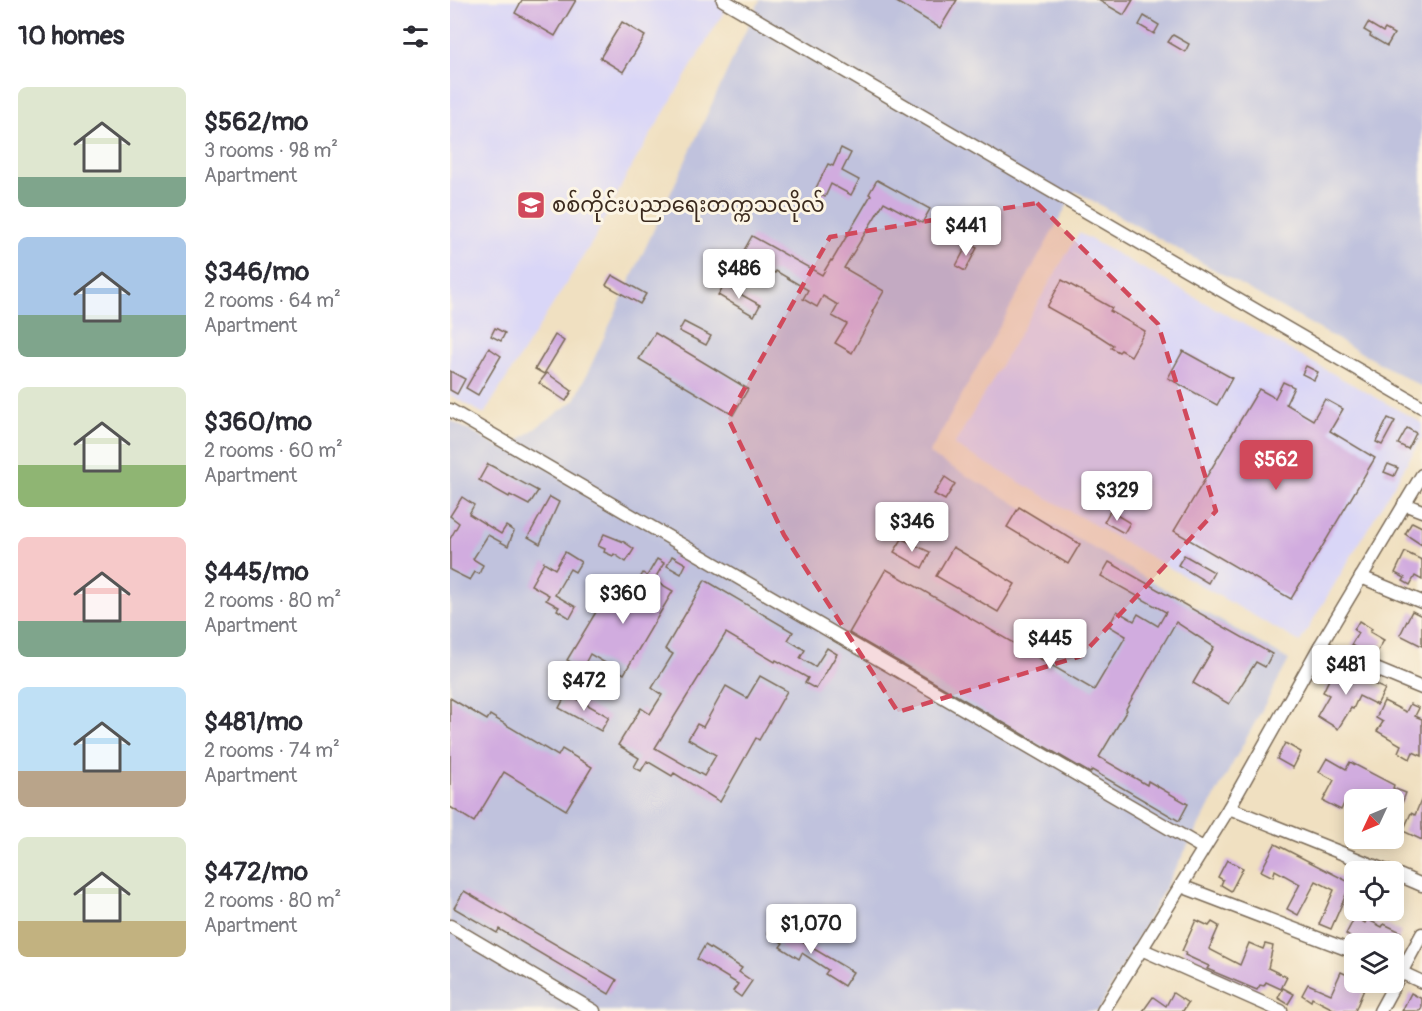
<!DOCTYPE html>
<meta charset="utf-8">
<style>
:root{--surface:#fff;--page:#f2f2f3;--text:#2b2b33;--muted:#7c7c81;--accent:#d1495b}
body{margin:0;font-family:Pangolin,"Noto Sans Myanmar",sans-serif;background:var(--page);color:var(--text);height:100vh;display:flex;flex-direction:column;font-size:22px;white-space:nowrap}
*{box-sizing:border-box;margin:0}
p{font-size:20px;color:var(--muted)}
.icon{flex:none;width:33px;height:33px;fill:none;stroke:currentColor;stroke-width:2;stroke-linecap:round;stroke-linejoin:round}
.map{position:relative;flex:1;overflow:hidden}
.details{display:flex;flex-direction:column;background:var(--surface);width:450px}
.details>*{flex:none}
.needle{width:39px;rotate:226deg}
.tools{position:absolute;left:894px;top:789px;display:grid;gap:12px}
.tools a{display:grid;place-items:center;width:60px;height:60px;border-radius:9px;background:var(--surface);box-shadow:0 3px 15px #0003;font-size:30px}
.price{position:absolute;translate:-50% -51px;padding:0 14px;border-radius:6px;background:#fff;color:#222;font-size:20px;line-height:39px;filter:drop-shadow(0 2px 3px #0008)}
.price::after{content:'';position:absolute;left:50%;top:36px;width:18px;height:14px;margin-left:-9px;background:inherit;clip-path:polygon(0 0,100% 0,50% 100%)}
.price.on{background:var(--accent);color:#fff}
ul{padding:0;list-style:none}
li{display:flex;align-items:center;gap:18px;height:150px;padding:0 18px}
li span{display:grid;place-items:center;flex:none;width:168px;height:120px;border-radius:9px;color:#555}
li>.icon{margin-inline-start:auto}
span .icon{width:72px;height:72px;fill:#fffc;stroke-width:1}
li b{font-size:26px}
h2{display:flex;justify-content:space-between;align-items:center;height:72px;padding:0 18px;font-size:26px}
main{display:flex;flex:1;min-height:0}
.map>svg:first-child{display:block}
</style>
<main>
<section class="details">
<h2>10 homes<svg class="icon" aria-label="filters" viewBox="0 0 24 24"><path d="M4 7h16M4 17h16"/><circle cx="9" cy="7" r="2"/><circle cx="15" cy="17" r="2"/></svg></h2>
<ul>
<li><span style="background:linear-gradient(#dfe7d0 75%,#7fa58c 0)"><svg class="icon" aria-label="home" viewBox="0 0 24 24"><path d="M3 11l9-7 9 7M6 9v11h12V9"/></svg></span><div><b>$562/mo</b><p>3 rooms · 98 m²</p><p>Apartment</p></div></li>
<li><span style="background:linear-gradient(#a9c7e8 65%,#7fa58c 0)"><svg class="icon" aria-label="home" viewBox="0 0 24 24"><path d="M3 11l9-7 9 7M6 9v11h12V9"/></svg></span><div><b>$346/mo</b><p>2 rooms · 64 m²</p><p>Apartment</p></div></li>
<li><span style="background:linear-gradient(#dfe7d0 65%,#8fb573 0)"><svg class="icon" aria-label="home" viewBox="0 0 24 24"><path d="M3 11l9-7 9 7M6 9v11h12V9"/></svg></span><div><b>$360/mo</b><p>2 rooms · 60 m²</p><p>Apartment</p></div></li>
<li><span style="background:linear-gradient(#f6c9c9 70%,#7fa58c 0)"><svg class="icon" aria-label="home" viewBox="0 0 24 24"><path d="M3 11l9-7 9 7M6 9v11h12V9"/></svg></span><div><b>$445/mo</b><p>2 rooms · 80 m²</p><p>Apartment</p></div></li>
<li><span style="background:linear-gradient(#bfe0f5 70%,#b9a48a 0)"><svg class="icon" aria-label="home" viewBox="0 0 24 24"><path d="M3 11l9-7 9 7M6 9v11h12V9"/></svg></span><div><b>$481/mo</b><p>2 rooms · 74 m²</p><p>Apartment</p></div></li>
<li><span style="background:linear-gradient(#dfe7d0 70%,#c2b280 0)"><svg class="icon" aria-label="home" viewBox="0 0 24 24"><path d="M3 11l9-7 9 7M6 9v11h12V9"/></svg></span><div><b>$472/mo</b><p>2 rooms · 80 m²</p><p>Apartment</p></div></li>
</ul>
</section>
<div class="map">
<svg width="972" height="1011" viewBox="0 0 972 1011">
<rect width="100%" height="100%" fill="#fcf5e5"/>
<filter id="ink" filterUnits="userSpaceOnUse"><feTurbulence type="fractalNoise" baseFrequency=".0167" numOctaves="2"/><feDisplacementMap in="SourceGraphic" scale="12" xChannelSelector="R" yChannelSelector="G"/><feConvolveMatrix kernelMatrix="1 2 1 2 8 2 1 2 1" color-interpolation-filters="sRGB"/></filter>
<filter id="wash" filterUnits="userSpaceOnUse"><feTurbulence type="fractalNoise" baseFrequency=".008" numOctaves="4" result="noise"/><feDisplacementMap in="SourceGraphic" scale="24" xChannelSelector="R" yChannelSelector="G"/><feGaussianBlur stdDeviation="1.35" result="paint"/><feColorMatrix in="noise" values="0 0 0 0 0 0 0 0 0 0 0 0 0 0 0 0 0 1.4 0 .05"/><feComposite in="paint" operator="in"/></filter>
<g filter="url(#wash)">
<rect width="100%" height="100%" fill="#f0e0c1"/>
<g fill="#d9d6f7">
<polygon points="0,0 281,0 178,173 146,236 34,414 0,395"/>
<polygon points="629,233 972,423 972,438 850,642 504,445"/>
</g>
<polygon fill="#c0c2dd" points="310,0 972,0 972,387 625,191 479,454 839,660 648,1011 0,1011 0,420 55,450 125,400"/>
<g id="blocks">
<g fill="#d1acdf">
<polygon points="72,0 126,0 105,36 65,13"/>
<polygon points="443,0 507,0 490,28"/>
<polygon points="648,0 683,0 674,15"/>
<polygon points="694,16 709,25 704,34 689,25"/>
<polygon points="172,22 195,36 173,72 150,58"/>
<polygon points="918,23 933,32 935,29 944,34 937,46 920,36 921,34 914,30"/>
<polygon points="723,35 739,44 735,52 718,42"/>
<polygon points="391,148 401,153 392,171 409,180 401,195 381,184 375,197 364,192 378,164 383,166"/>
<polygon points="427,180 480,209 472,223 434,202 394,268 434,291 422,312 424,313 402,353 385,343 397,324 382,316 388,305 373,296 367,307 353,299 358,290 326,271 325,273 320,271 317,277 288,261 302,236 372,275 381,260 382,261 421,195 419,194"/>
<polygon points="518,243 527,248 515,271 506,266"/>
<polygon points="162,275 196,294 190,304 156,285"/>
<polygon points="612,280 662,308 660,311 695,331 681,356 671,350 669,352 661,348 663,345 649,336 597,307"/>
<polygon points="274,285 310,305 304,316 268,295"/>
<polygon points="234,322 261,336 256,345 229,331"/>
<polygon points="45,328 55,333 51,341 41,336"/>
<polygon points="205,333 298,389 283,415 189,359"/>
<polygon points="105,335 114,341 94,374 85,369"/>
<polygon points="39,348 51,356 28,395 16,388"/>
<polygon points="733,351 782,378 767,405 718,378"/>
<polygon points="856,366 868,372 864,380 852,374"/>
<polygon points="0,371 15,379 7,394 0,390"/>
<polygon points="97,373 122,391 116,401 89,383"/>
<polygon points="833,382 844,387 836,404 863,420 875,399 893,409 880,431 925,458 841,599 724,531 809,389 825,398"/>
<polygon points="938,418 945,421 932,445 926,442"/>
<polygon points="957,428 966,433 958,449 948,444"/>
<polygon points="38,464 88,491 79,505 60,495 59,497 29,480"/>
<polygon points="938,464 948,468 944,476 934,472"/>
<polygon points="495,477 505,484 495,500 484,494"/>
<polygon points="12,497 24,505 19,514 51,534 56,526 64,531 58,546 38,535 23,559 33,565 29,574 25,572 20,580 0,570 0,539 9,523 0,516"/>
<polygon points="100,497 109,502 90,544 78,537"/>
<polygon points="569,507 630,544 618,564 557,527"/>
<polygon points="660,511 680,523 674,533 654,522"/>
<polygon points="962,522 972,527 972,545 955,534"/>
<polygon points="154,534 174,542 184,549 176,562 164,554 163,556 154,552 155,549 148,546"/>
<polygon points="452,539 480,552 472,568 444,552"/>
<polygon points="503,547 565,584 548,612 486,576"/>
<polygon points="115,552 131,562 125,572 120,569 105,595 126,607 120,618 107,610 109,607 96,600 99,595 81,585 94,562 105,569"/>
<polygon points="955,552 972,560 972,580 965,576 960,585 953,581 955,578 945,573"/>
<polygon points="734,555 764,572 758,583 728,565"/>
<polygon points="222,556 236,564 231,574 217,566"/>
<polygon points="207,559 214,563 204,580 223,591 174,674 140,654 132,669 117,660 146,612 143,610 149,598 171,610 193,573 197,576"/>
<polygon points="659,562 822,654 815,667 806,662 779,704 743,683 764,647 726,622 676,709 677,710 649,757 697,785 698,781 738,804 729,821 642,770 640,773 399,633 436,569 644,690 676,636 659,626 667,611 684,621 688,614 708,626 716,612 651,576"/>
<polygon points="255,580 343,632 338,640 355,650 350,658 365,667 377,648 387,654 366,689 355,683 358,678 326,660 325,662 276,633 205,748 254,776 266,755 238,739 247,724 253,727 276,686 297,698 310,676 337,691 309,740 306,738 270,802 224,773 222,776 197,761 191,771 184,767 189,758 168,745 191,708 200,714 212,695 202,688 223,654 215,649"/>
<polygon points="962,611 972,616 972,646 950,635"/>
<polygon points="909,621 922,629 920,632 934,640 924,658 901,645 908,633 904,630"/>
<polygon points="885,667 935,689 927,705 909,696 903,709 901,708 888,729 867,716 879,695 873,692"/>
<polygon points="117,693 159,717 151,731 109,708"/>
<polygon points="0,698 37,720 40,715 108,756 112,749 142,767 116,810 54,772 24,822 0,807"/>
<polygon points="934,701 956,712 960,704 969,708 965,716 972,719 972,756 963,752 960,759 948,752 951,745 927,731 933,722 926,718"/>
<polygon points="835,743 851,752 843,768 827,759"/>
<polygon points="877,758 896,769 900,762 944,785 943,788 956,793 952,803 938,797 937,800 903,800 897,797 891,810 873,801 884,780 869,772"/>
<polygon points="972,798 972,840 953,831 961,813 965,815"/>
<polygon points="825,844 901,883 881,929 869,924 884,890 866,881 848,915 837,909 850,884 825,870 823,877 811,871"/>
<polygon points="777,860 793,868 781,891 771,885 773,880 768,877"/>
<polygon points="14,891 167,980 159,994 49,929 47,933 4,908"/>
<polygon points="374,917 385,924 377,937 366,931"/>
<polygon points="905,917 915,923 917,919 932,927 934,924 951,932 946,944 910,944 905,941 896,934"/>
<polygon points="746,920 759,926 762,922 769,926 759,949 790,965 799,943 813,949 815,944 823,946 818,968 837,977 831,989 816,982 814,986 810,985 807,990 757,969 759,966 735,955 736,952 732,951"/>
<polygon points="322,924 403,972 394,986 375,974 378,970 352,953 349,959 330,947 333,943 317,933"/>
<polygon points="255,945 292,968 289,972 302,981 291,997 283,991 288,984 247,959"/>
<polygon points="891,972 904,978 904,982 917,982 905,1011 887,1011 862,998 861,1001 852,995 858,984 881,994"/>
<polygon points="833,988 844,994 838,1004 828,998"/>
<polygon points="723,993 738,1003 733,1011 693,1011 703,997 716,1006"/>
<polygon points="961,993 972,999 972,1007 970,1011 952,1011"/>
</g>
</g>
</g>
<g filter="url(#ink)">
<use href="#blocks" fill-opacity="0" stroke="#7a6a57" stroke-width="1.5"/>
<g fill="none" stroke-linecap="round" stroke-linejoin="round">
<g stroke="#7a6a57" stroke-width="15">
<g id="minor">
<polyline points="273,0 972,407"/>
<polyline points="0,410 753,848"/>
<polyline points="954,504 972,511"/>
<polyline points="911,577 972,602"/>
<polyline points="870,646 972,688"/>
<polyline points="779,808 939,872"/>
<polyline points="944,873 972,885"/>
<polyline points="731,886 904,952"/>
<polyline points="0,926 144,1011"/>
<polyline points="691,949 831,1011"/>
<polyline points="944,969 972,982"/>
<polyline points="653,1011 779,808 870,646 972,475"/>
<polyline points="930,1011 972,934"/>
</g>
</g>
<use href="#minor" stroke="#fff" stroke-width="12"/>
</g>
</g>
<path fill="#d1495b" fill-opacity="0.2" stroke="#d1495b" stroke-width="4.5" stroke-dasharray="12 8" stroke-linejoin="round" d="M587,203l121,121 58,187 -135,145 -183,56 -114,-177 -56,-117 102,-181z"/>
<defs>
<g id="university-square" transform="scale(1.5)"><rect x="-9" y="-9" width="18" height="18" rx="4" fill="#d1495b" stroke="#fcf5e5"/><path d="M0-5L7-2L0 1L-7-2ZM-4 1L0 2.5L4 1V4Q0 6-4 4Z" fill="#fff"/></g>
</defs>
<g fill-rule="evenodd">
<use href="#university-square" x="81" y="205"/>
</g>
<g text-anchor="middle" stroke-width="6" stroke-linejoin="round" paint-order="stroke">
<g font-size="21" fill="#3b2a1e" stroke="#fcf5e5" text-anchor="start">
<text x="102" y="212">စစ်ကိုင်းပညာရေးတက္ကသလိုလ်</text>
</g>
</g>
</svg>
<div class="tools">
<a><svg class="needle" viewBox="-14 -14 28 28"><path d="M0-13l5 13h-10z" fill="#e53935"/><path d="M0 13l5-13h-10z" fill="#7c7c81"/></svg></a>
<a><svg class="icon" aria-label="locate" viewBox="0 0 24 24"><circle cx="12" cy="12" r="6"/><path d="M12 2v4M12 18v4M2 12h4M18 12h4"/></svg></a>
<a><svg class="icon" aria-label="layers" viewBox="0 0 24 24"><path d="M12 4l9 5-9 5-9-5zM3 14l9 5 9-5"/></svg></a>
</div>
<b class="price" style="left:516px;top:257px">$441</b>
<b class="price" style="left:289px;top:300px">$486</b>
<b class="price on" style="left:826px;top:491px">$562</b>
<b class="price" style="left:667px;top:522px">$329</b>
<b class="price" style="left:462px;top:553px">$346</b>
<b class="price" style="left:173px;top:625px">$360</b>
<b class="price" style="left:600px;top:670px">$445</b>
<b class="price" style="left:896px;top:696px">$481</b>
<b class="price" style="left:134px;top:712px">$472</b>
<b class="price" style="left:361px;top:955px">$1,070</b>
</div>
</main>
